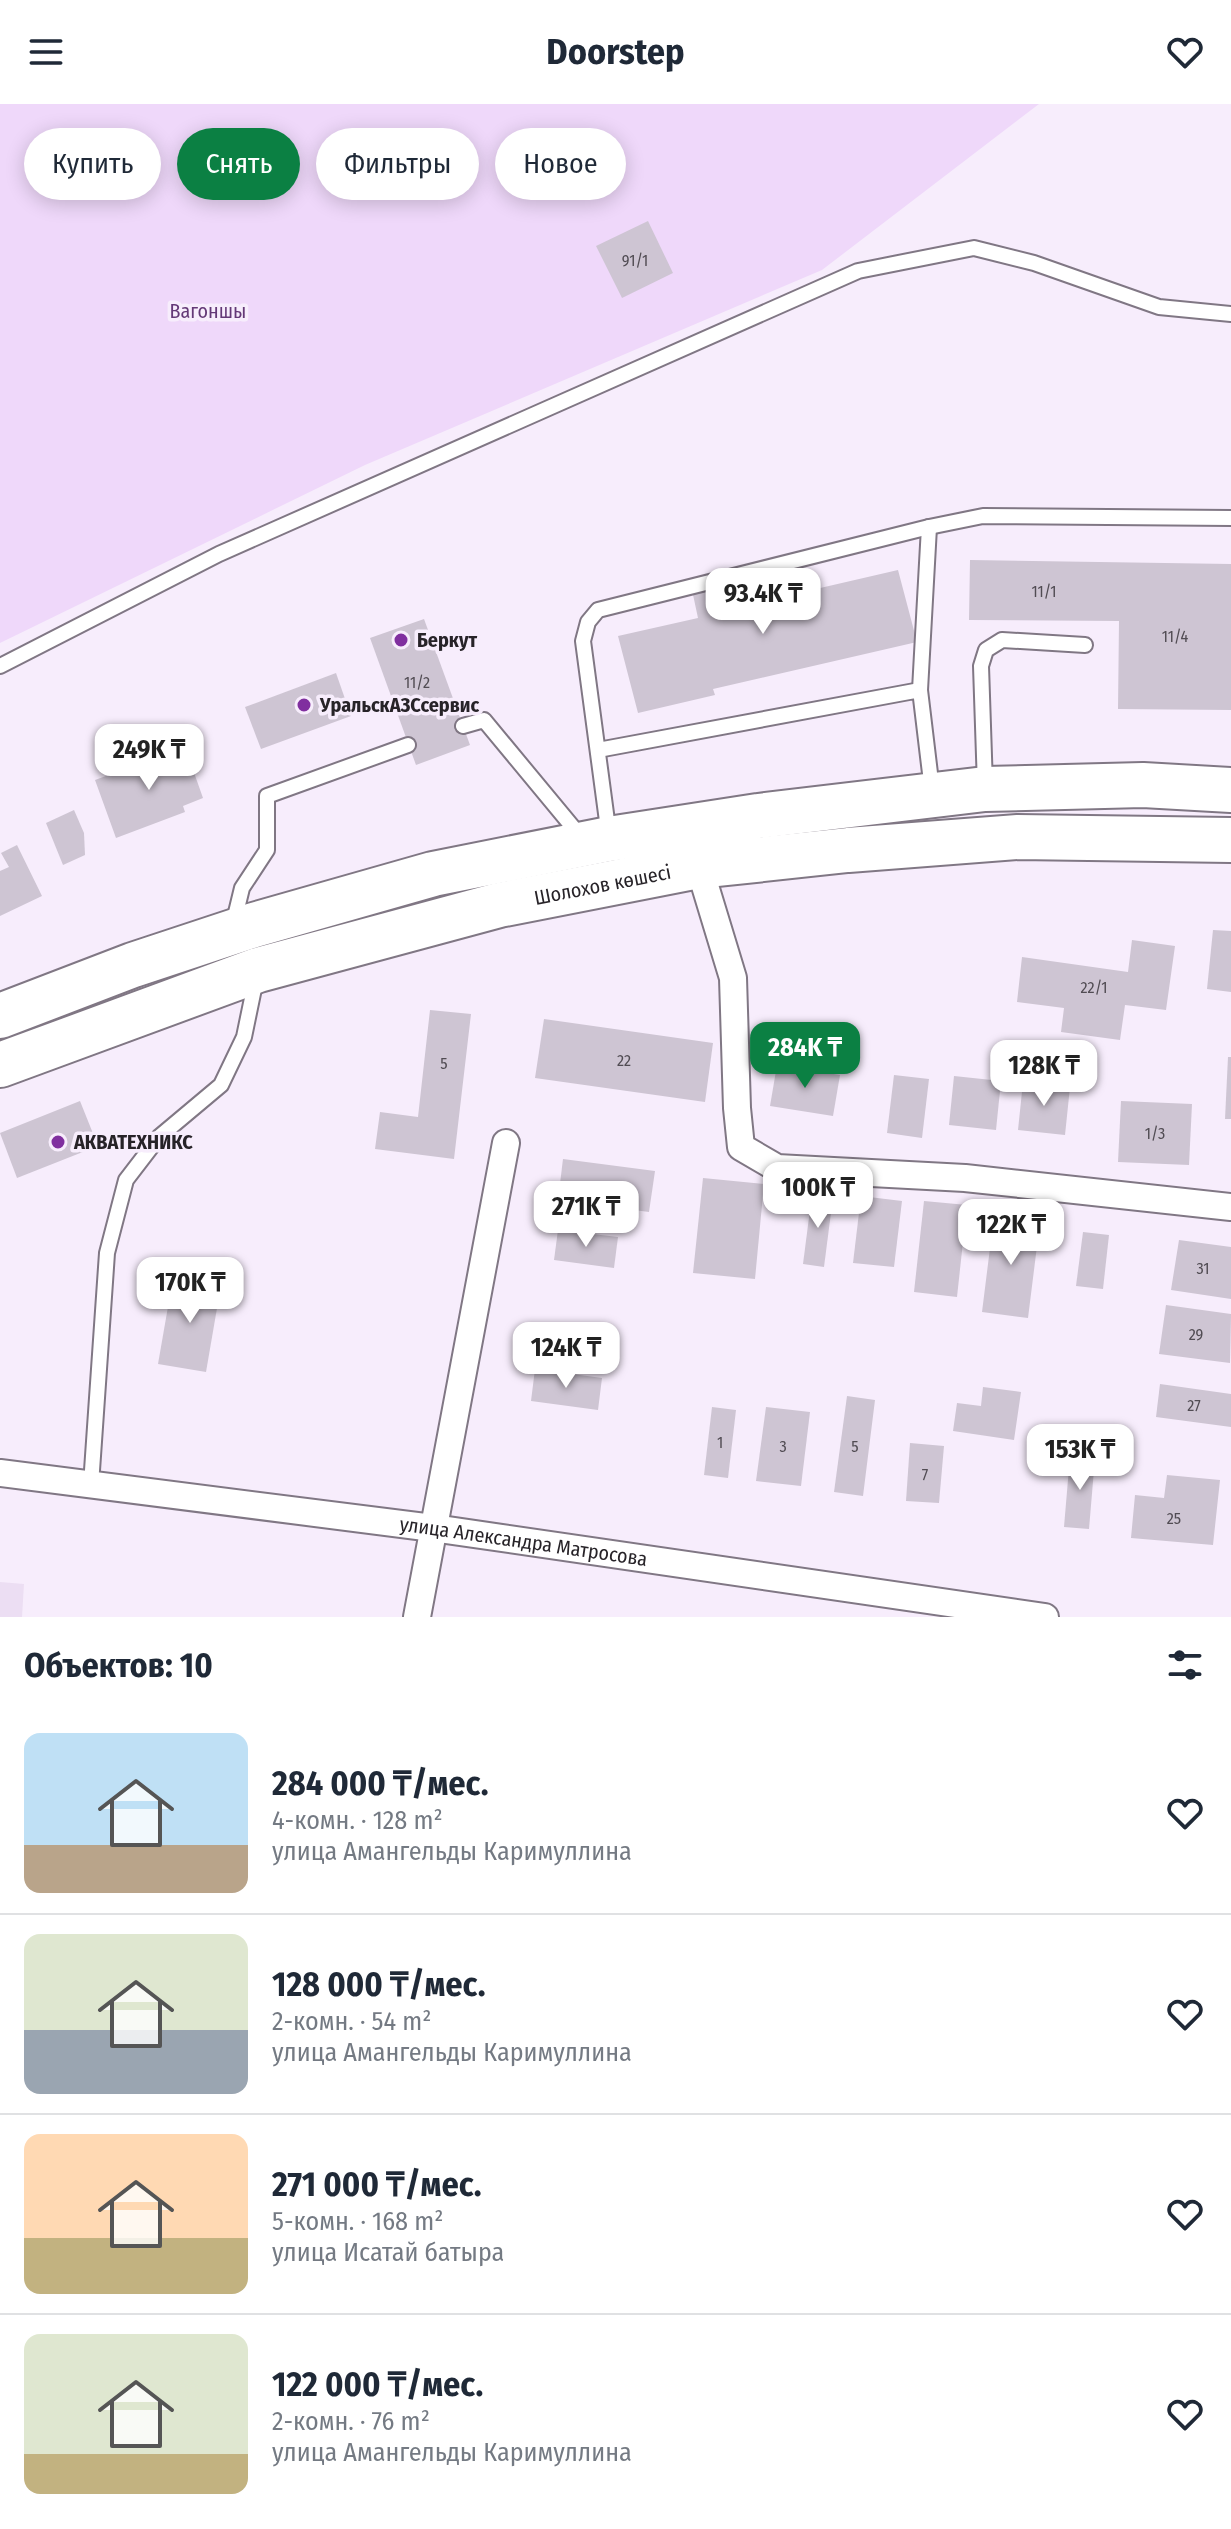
<!DOCTYPE html>
<html lang="ru">
<meta charset="utf-8">
<style>
:root{--surface:#fff;--page:#f2f2f3;--text:#1f2937;--muted:#747a83;--line:#e0e1e3;--accent:#0b8043}
body{margin:0;font-family:"Fira Sans Condensed",sans-serif;background:var(--page);color:var(--text);height:100vh;display:flex;flex-direction:column;font-size:30px;white-space:nowrap}
*{box-sizing:border-box;margin:0}
p{font-size:26px;color:var(--muted)}
.icon{flex:none;width:44px;height:44px;fill:none;stroke:currentColor;stroke-width:2;stroke-linecap:round;stroke-linejoin:round}
.map{position:relative;height:1513px;overflow:hidden}
.panel{display:flex;flex-direction:column;background:var(--surface);flex:1}
.panel>*{flex:none}
.banner{position:absolute;left:24px;top:24px;width:800px;height:72px;display:flex;gap:16px}
.price{position:absolute;translate:-50% -68px;padding:0 18px;border-radius:16px;background:#fff;color:#222;font-size:26px;line-height:52px;filter:drop-shadow(0 2px 4px #0008)}
.price::after{content:'';position:absolute;left:50%;top:48px;width:24px;height:18px;margin-left:-12px;background:inherit;clip-path:polygon(0 0,100% 0,50% 100%)}
.price.current{background:var(--accent);color:#fff}
ul{padding:0;list-style:none}
li{display:flex;align-items:center;gap:24px;height:200px;padding:0 24px}
li+li{border-top:2px solid var(--line)}
li span{display:grid;place-items:center;flex:none;width:224px;height:160px;border-radius:16px;color:#555}
li>.icon{margin-inline-start:auto}
span .icon{width:96px;height:96px;fill:#fffc;stroke-width:1}
li b{font-size:34px}
h2{display:flex;justify-content:space-between;align-items:center;height:96px;padding:0 24px;font-size:34px}
.pill{padding:0 28px;border-radius:36px;background:var(--surface);box-shadow:0 4px 20px #0003;font-size:28px;line-height:72px}
.pill.current{background:var(--accent);color:#fff}
header{display:flex;justify-content:space-between;align-items:center;height:104px;padding:0 24px;background:var(--surface);font-size:36px;font-weight:700}
.map>svg:first-child{display:block}
</style>
<header><svg class="icon" aria-label="menu" viewBox="0 0 24 24"><path d="M4 6h16M4 12h16M4 18h16"/></svg>Doorstep<svg class="icon" aria-label="heart" viewBox="0 0 24 24"><path d="M12 20l-8-8c-3-5 5-10 8-4 3-6 11-1 8 4z"/></svg></header>
<div class="map">
<svg width="1231" height="1513" viewBox="0 0 1231 1513">
<rect width="100%" height="100%" fill="#f7edfc"/>
<polygon fill="#ecdef3" points="0,1478 24,1480 22,1513 0,1513"/>
<polygon fill="#efd8fa" points="0,0 1039,0 822,166 365,361 0,539"/>
<g fill="#cec5d3">
<polygon points="648,117 673,169 622,194 596,142"/>
<polygon points="970,456 1231,460 1231,606 1118,605 1119,517 969,516"/>
<polygon points="898,466 917,538 713,585 715,591 638,609 618,532 698,514 692,486 757,471 764,497"/>
<polygon points="424,515 470,641 416,661 370,534"/>
<polygon points="336,569 351,612 261,645 245,603"/>
<polygon points="185,643 203,694 183,702 185,708 116,734 95,676"/>
<polygon points="74,706 84,729 85,751 63,761 46,719"/>
<polygon points="17,741 42,792 0,812 0,767 9,763 1,749"/>
<polygon points="1213,826 1231,827 1231,888 1207,885"/>
<polygon points="1132,836 1175,842 1166,906 1125,901 1120,936 1061,928 1064,904 1017,898 1022,853 1128,868"/>
<polygon points="430,906 471,910 454,1055 375,1045 380,1008 418,1013"/>
<polygon points="544,915 713,939 705,998 535,974"/>
<polygon points="1228,953 1231,953 1231,1015 1225,1015"/>
<polygon points="777,961 840,971 833,1012 770,1002"/>
<polygon points="894,971 929,975 922,1034 887,1029"/>
<polygon points="954,972 1001,977 996,1026 949,1021"/>
<polygon points="1023,978 1070,983 1065,1031 1018,1026"/>
<polygon points="80,997 98,1042 17,1074 0,1029"/>
<polygon points="1121,997 1192,1000 1189,1061 1118,1058"/>
<polygon points="563,1055 655,1067 649,1108 558,1096"/>
<polygon points="703,1074 764,1080 755,1175 693,1169"/>
<polygon points="812,1090 833,1093 824,1163 803,1160"/>
<polygon points="861,1092 902,1097 894,1163 853,1159"/>
<polygon points="924,1097 967,1101 957,1193 914,1188"/>
<polygon points="994,1112 1040,1118 1028,1214 982,1208"/>
<polygon points="558,1126 618,1133 614,1164 554,1156"/>
<polygon points="1083,1128 1109,1131 1103,1185 1076,1182"/>
<polygon points="1179,1136 1231,1143 1231,1195 1171,1186"/>
<polygon points="173,1174 221,1181 206,1268 158,1260"/>
<polygon points="1166,1201 1231,1210 1230,1259 1159,1250"/>
<polygon points="539,1230 605,1239 602,1265 535,1255"/>
<polygon points="535,1265 602,1274 598,1306 531,1297"/>
<polygon points="1160,1280 1231,1290 1231,1323 1156,1313"/>
<polygon points="983,1283 1021,1288 1014,1336 953,1327 957,1299 981,1302"/>
<polygon points="847,1292 875,1296 863,1392 834,1388"/>
<polygon points="712,1303 736,1306 728,1374 704,1371"/>
<polygon points="766,1303 810,1308 801,1382 756,1377"/>
<polygon points="910,1339 944,1342 939,1399 906,1397"/>
<polygon points="1070,1352 1095,1354 1089,1425 1064,1423"/>
<polygon points="1167,1371 1220,1376 1213,1441 1131,1434 1135,1391 1164,1394"/>
</g>
<g fill="none" stroke-linecap="round" stroke-linejoin="round">
<g stroke="#807784" stroke-width="18">
<g id="service">
<polyline points="0,562 219,450 858,167 974,144 1034,159 1159,203 1231,210"/>
<polyline points="920,586 929,423"/>
<polyline points="463,622 484,616 581,733"/>
<polyline points="598,646 920,586 932,686"/>
<polyline points="985,682 981,562 986,546 1002,536 1085,541"/>
<polyline points="609,732 583,537 588,518 598,506 929,423 983,412 1231,414"/>
<polyline points="233,821 242,784 267,746 267,692 408,641"/>
<polyline points="91,1381 107,1149 126,1076 159,1033 221,981 244,933 256,875"/>
</g>
</g>
<g stroke="#807784" stroke-width="30">
<g id="minor">
<polyline points="699,762 733,874 737,1004 741,1043 777,1064 965,1074 1231,1103"/>
<path id="s1" d="M0,1369l433,55 612,89"/>
<polyline points="417,1513 506,1039"/>
</g>
</g>
<g stroke="#807784" stroke-width="48">
<g id="trunk">
<polyline points="0,912 133,861 254,821 433,770 609,735 758,712 985,685 1143,681 1231,686"/>
<path id="s2" d="M0,961l258,-95 241,-65 200,-39 149,-16 170,-13 213,3"/>
</g>
</g>
<use href="#service" stroke="#fff" stroke-width="14"/>
<use href="#minor" stroke="#fff" stroke-width="26"/>
<use href="#trunk" stroke="#fff" stroke-width="44"/>
</g>
<g fill="#802f9f" stroke="#f7edfc" stroke-width="3">
<circle cx="401" cy="536" r="8"/>
<circle cx="304" cy="601" r="8"/>
<circle cx="58" cy="1038" r="8"/>
</g>
<g text-anchor="middle" stroke-width="7" stroke-linejoin="round" paint-order="stroke">
<g font-size="16" fill="#514c53">
<text x="635" y="162">91/1</text>
<text x="1044" y="493">11/1</text>
<text x="1175" y="538">11/4</text>
<text x="417" y="584">11/2</text>
<text x="1094" y="889">22/1</text>
<text x="624" y="962">22</text>
<text x="444" y="965">5</text>
<text x="1155" y="1035">1/3</text>
<text x="1203" y="1170">31</text>
<text x="1196" y="1236">29</text>
<text x="1194" y="1307">27</text>
<text x="720" y="1344">1</text>
<text x="783" y="1348">3</text>
<text x="855" y="1348">5</text>
<text x="925" y="1376">7</text>
<text x="1174" y="1420">25</text>
</g>
<g font-size="20" fill="#643977" stroke="#f7edfc">
<text x="208" y="214">Вагоншы</text>
</g>
<g font-size="20" font-weight="bold" fill="#272328" stroke="#f7edfc" text-anchor="start">
<text x="417" y="543">Беркут</text>
<text x="320" y="608">УральскАЗСсервис</text>
<text x="74" y="1045">АКВАТЕХНИКС</text>
</g>
<g font-size="20" fill="#272328" stroke="#f7edfc">
<text dy="7" stroke="none"><textPath href="#s2" startOffset="630">Шолохов көшесі</textPath></text>
<text dy="7" stroke="none"><textPath href="#s1" startOffset="528">улица Александра Матросова</textPath></text>
</g>
</g>
</svg>
<b class="price" style="left:763px;top:532px">93.4K ₸</b>
<b class="price" style="left:149px;top:688px">249K ₸</b>
<b class="price current" style="left:805px;top:986px">284K ₸</b>
<b class="price" style="left:1044px;top:1004px">128K ₸</b>
<b class="price" style="left:818px;top:1126px">100K ₸</b>
<b class="price" style="left:586px;top:1145px">271K ₸</b>
<b class="price" style="left:1011px;top:1163px">122K ₸</b>
<b class="price" style="left:190px;top:1221px">170K ₸</b>
<b class="price" style="left:566px;top:1286px">124K ₸</b>
<b class="price" style="left:1080px;top:1388px">153K ₸</b>
<div class="banner">
<a class="pill">Купить</a>
<a class="pill current">Снять</a>
<a class="pill">Фильтры</a>
<a class="pill">Новое</a>
</div>
</div>
<section class="panel">
<h2>Объектов: 10<svg class="icon" aria-label="filters" viewBox="0 0 24 24"><path d="M4 7h16M4 17h16"/><circle cx="9" cy="7" r="2"/><circle cx="15" cy="17" r="2"/></svg></h2>
<ul>
<li><span style="background:linear-gradient(#bfe0f5 70%,#b9a48a 0)"><svg class="icon" aria-label="home" viewBox="0 0 24 24"><path d="M3 11l9-7 9 7M6 9v11h12V9"/></svg></span><div><b>284 000 ₸/мес.</b><p>4-комн. · 128 m²</p><p>улица Амангельды Каримуллина</p></div><svg class="icon" aria-label="heart" viewBox="0 0 24 24"><path d="M12 20l-8-8c-3-5 5-10 8-4 3-6 11-1 8 4z"/></svg></li>
<li><span style="background:linear-gradient(#dfe7d0 60%,#9aa5b1 0)"><svg class="icon" aria-label="home" viewBox="0 0 24 24"><path d="M3 11l9-7 9 7M6 9v11h12V9"/></svg></span><div><b>128 000 ₸/мес.</b><p>2-комн. · 54 m²</p><p>улица Амангельды Каримуллина</p></div><svg class="icon" aria-label="heart" viewBox="0 0 24 24"><path d="M12 20l-8-8c-3-5 5-10 8-4 3-6 11-1 8 4z"/></svg></li>
<li><span style="background:linear-gradient(#ffd9b3 65%,#c2b280 0)"><svg class="icon" aria-label="home" viewBox="0 0 24 24"><path d="M3 11l9-7 9 7M6 9v11h12V9"/></svg></span><div><b>271 000 ₸/мес.</b><p>5-комн. · 168 m²</p><p>улица Исатай батыра</p></div><svg class="icon" aria-label="heart" viewBox="0 0 24 24"><path d="M12 20l-8-8c-3-5 5-10 8-4 3-6 11-1 8 4z"/></svg></li>
<li><span style="background:linear-gradient(#dfe7d0 75%,#c2b280 0)"><svg class="icon" aria-label="home" viewBox="0 0 24 24"><path d="M3 11l9-7 9 7M6 9v11h12V9"/></svg></span><div><b>122 000 ₸/мес.</b><p>2-комн. · 76 m²</p><p>улица Амангельды Каримуллина</p></div><svg class="icon" aria-label="heart" viewBox="0 0 24 24"><path d="M12 20l-8-8c-3-5 5-10 8-4 3-6 11-1 8 4z"/></svg></li>
</ul>
</section>
